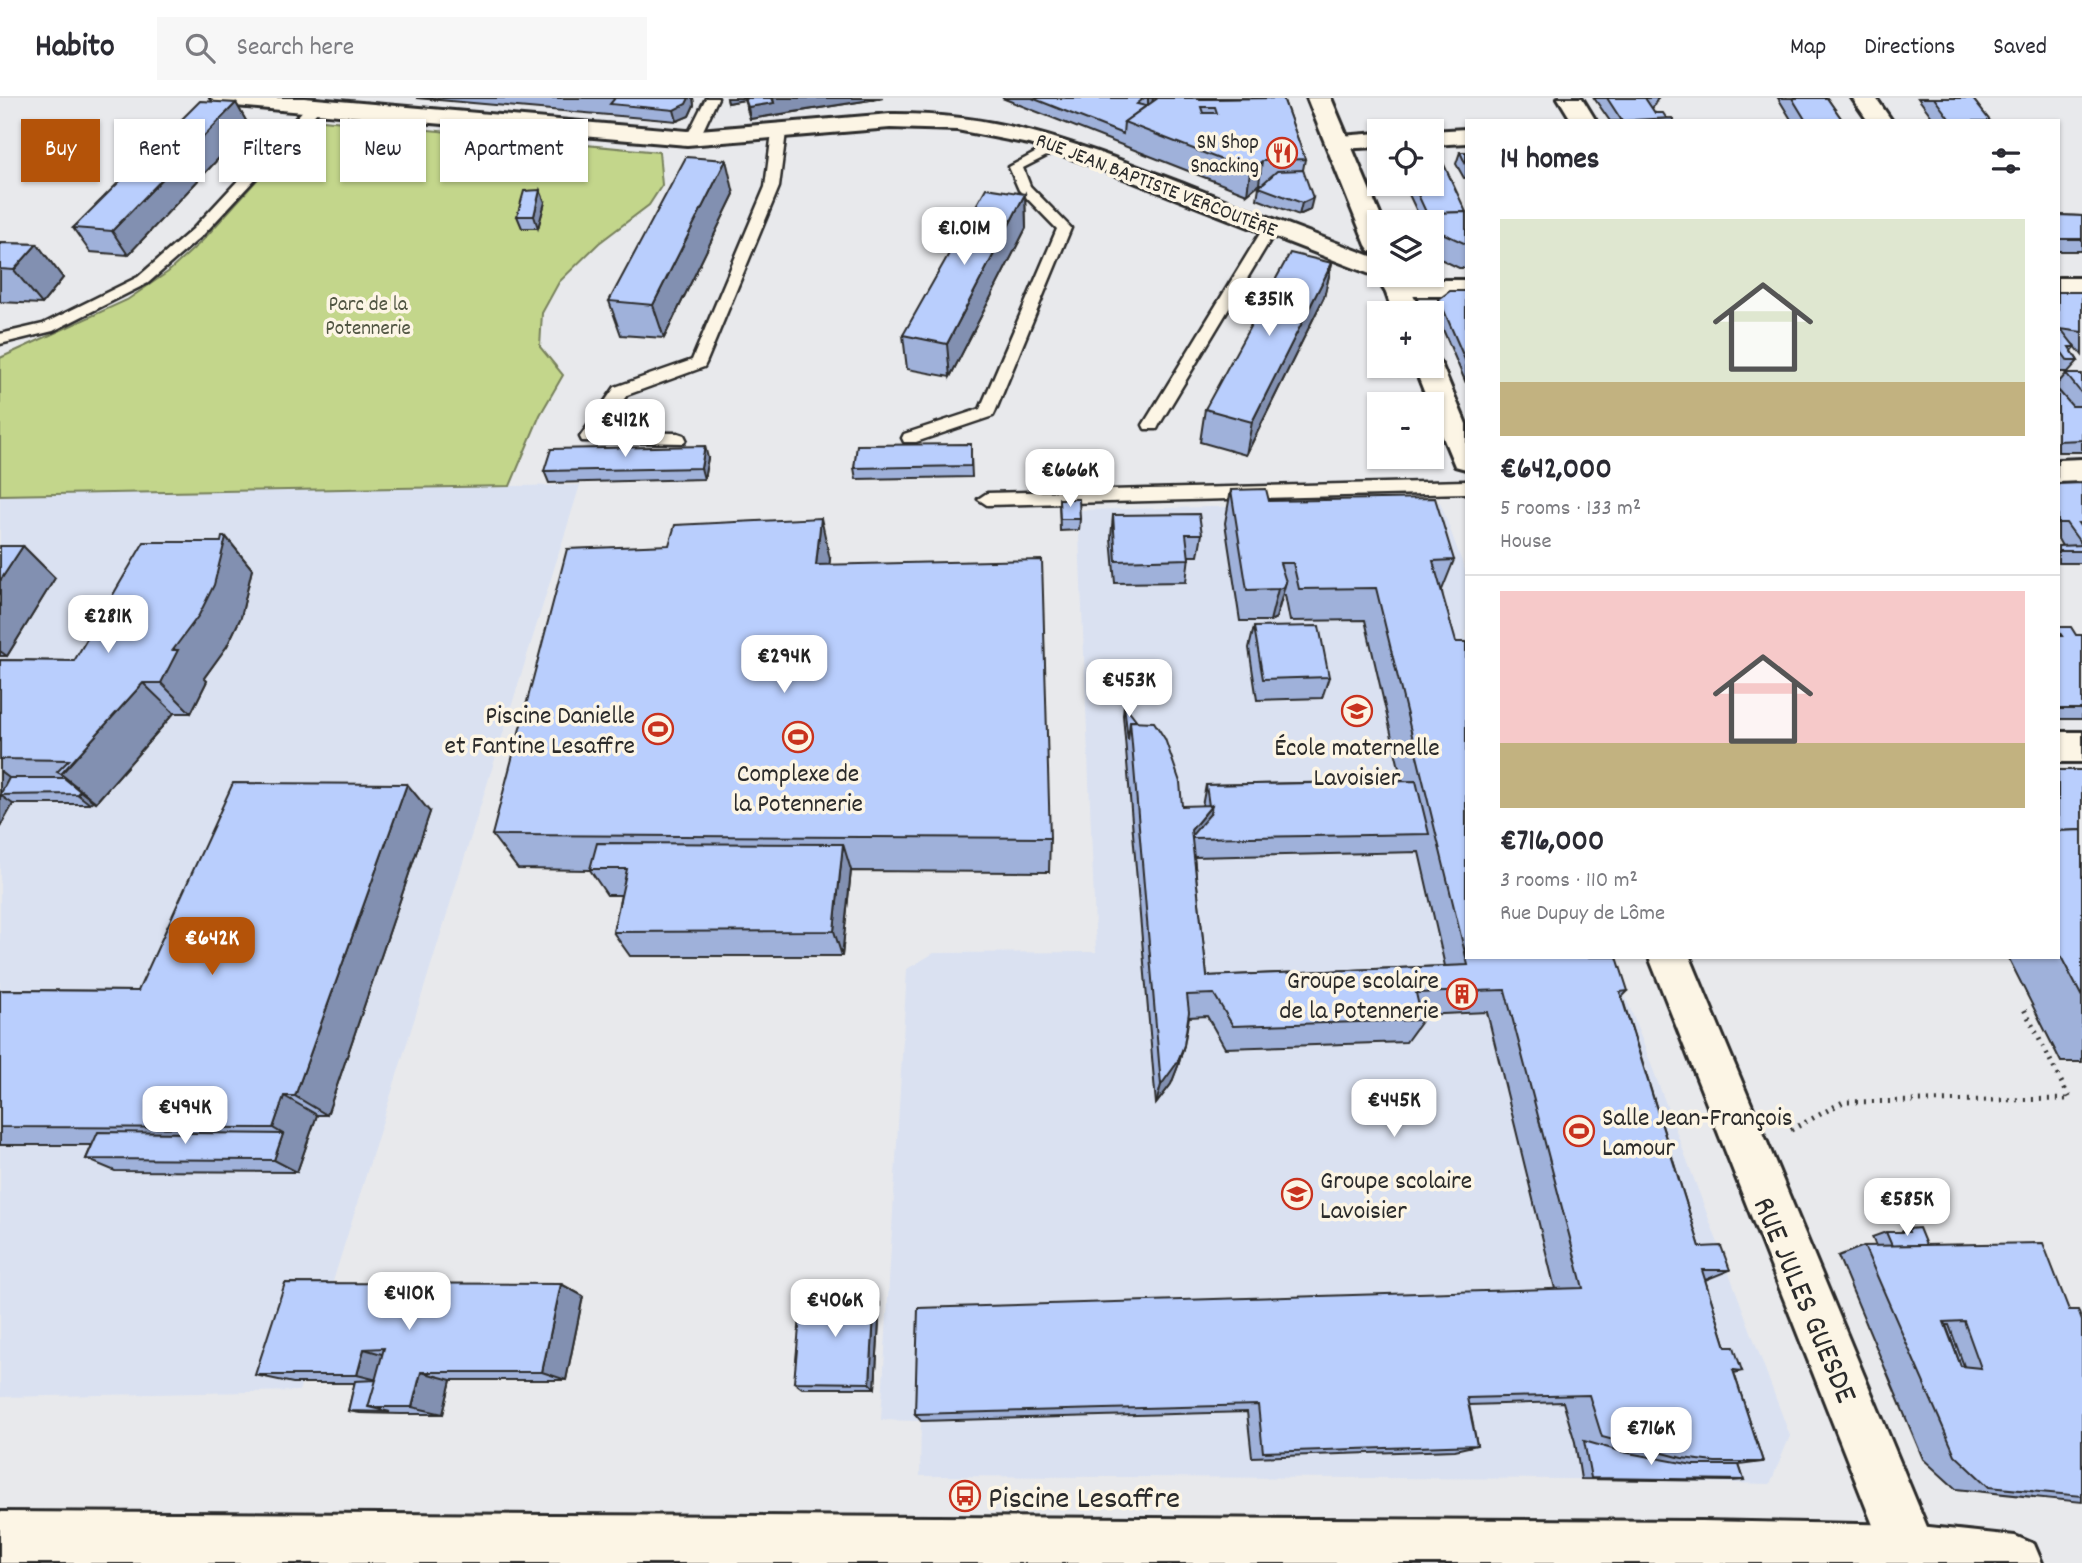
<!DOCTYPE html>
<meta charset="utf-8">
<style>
:root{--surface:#fff;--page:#f7f7f7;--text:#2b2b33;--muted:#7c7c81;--line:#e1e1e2;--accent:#b45309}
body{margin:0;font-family:Dekko,sans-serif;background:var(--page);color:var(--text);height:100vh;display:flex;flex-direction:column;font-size:26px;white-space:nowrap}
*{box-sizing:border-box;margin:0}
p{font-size:23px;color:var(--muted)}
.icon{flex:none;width:38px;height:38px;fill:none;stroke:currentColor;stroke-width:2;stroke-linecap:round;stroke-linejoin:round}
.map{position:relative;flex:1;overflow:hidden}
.panel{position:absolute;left:1465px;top:21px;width:595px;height:840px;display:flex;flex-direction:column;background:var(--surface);border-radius:0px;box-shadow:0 2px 5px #0004}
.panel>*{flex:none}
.guide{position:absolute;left:21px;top:21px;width:665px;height:63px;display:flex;gap:14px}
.controls{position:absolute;left:1367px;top:21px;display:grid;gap:14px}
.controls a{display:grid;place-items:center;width:77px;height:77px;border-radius:0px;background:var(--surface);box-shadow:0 2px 5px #0004;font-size:35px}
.price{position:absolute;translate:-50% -60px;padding:0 16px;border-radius:14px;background:#fff;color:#222;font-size:23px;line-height:46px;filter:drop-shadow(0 2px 4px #0008)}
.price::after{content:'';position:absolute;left:50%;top:42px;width:21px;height:16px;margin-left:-10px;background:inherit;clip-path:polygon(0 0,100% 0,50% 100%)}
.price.selected{background:var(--accent);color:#fff}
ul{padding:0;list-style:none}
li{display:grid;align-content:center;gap:14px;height:371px;padding:0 35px}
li+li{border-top:2px solid var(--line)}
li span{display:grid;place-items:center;height:217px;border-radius:0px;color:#555}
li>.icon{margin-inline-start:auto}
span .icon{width:126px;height:126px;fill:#fffc;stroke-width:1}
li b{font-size:30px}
h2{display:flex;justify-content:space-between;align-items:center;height:84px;padding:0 35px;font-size:30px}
.chip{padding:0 24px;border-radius:0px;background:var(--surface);box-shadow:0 2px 5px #0004;font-size:24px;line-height:63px}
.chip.selected{background:var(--accent);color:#fff}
header{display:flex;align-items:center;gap:42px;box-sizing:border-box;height:98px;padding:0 35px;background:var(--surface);border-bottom:2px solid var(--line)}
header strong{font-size:33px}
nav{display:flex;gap:38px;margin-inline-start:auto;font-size:24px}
.search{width:490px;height:63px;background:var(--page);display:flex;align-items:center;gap:18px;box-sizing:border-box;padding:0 24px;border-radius:0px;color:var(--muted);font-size:26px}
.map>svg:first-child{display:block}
</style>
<header>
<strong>Habito</strong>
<div class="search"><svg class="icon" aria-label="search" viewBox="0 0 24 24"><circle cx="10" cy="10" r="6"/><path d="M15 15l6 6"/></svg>Search here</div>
<nav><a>Map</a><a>Directions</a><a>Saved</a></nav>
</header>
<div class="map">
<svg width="2082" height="1465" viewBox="0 0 2082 1465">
<rect width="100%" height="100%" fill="#e8e9ec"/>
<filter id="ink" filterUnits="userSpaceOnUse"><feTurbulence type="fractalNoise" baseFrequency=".0143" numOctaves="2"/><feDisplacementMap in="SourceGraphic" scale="14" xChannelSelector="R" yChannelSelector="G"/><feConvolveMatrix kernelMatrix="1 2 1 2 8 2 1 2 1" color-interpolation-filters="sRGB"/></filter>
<g filter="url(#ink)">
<g fill="#dae1f1">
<polygon points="580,387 299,1293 0,1299 0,396"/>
<polygon points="1440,404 1466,475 1466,859 1611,859 1790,1338 1770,1386 1581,1381 920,1378 921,1323 881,1322 907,871 934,855 1096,854 1078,412"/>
</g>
<polygon fill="#c3d68b" stroke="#77805b" stroke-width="2" points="312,21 659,54 662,87 649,107 599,145 559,184 542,215 540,249 563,277 540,317 510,388 0,397 0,260 127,202 168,174 203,142"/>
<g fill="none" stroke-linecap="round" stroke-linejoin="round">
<g stroke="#2b2b2b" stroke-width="5">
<g id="lane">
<polygon points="706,0 718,0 698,43 688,43 686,40"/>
<polygon points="315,4 321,8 320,11 203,137 148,185 53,233 0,246 0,236 43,226 138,179 193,131 310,5"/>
<polygon points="779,30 786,34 779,89 706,265 704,269 627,297 600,334 678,335 684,337 686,341 684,345 582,343 580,339 615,289 692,262 765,89 772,34"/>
<polygon points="1059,42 1064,43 1064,49 1023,70 1030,88 1071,130 995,314 993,318 916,344 904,344 902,340 904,336 980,311 1057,131 1019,92 1009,69"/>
<polygon points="1271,125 1278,129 1159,327 1157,331 1145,331 1143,327 1264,129"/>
<polygon points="1466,383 1466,395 987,407 978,401 987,395"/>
</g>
</g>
<g stroke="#2b2b2b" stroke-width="6">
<g id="street">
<path d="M211,0h93l383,33 203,-17c116,-1 192,32 299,72 63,25 127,49 190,73v16h5l-14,-1 -290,-113 -51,-17 -72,-14 -67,-2 -203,17 -464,-40 -8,-2z"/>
<polygon points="1558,0 1582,0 1596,23 1572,23"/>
<polygon points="1852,0 1876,0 1892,23 1868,23"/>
<polygon points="1466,31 1466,45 1432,47 1430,33"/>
<polygon points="1379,35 1379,49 1337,51 1328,49 1325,44 1328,39"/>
<rect x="2058" y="180" width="24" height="16"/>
<polygon points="1397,182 1466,182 1466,198 1397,198 1387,196 1383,190 1387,184"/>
<polygon points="2082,361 2082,383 2058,384 2058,362"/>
<rect x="2058" y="634" width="24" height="30"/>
<polygon points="0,1414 1701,1423 1910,1427 2015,1438 2034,1446 2042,1465 0,1465"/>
</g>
</g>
<g stroke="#2b2b2b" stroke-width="6">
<g id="secondary">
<polygon points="1307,0 1331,0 1383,124 1379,124 1379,155 1370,153 1366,147"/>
<polygon points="1379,175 1404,177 1421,215 1393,215"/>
<polygon points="1432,260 1438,262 1442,268 1466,326 1466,371 1455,368 1432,313 1432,306 1429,306 1414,268 1432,268"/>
<polygon points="1649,859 1690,859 1942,1465 1888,1465"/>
</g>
</g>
<polyline stroke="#2b2b2b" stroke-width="5" stroke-dasharray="2 6" stroke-linecap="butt" points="1791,1032 1843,1004 2070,1001 2024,911"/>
<use href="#lane" fill="#fcf5e5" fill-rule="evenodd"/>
<use href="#street" fill="#fcf5e5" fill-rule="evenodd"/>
<use href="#secondary" fill="#fcf5e5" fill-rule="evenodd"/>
</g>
<g fill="#9fb1da" stroke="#2b2b2b" stroke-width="2" fill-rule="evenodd">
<polygon points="416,0 693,0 694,7 689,18 677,23"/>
<polygon points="727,0 883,0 750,21 744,2 728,5"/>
<polygon points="1002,0 1283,0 1305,61 1303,72 1310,112 1299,117 1257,101 1259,89 1262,86 1259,86 1247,96"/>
<polygon points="1594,0 1658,0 1652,11 1655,15 1674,23 1610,23"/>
<polygon points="1778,0 1827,0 1843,23 1792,23"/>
<polygon points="1918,0 1972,0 1990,23 1935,23"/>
<polygon points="236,5 249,28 128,157 90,154 73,130"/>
<polygon points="1460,54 1466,54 1466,80 1464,80 1456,66"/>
<polygon points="1404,86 1432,86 1466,114 1466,170 1459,170 1434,158 1432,149 1432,124 1422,124"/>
<polygon points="734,96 664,240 621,237 609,203"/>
<polygon points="1025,96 1026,130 950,279 907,271 903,237"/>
<polygon points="545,104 538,130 522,130 517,118"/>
<polygon points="2058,117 2082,118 2082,153 2058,153"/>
<polygon points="0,145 37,146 63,180 42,206 0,204"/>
<polygon points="1332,165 1324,199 1246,357 1200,344 1205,311"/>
<polygon points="1466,193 1466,285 1435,213 1439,201"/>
<polygon points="2058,194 2082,194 2082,257 2074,247 2072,246 2075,249 2072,253 2078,263 2068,274 2058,274"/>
<polygon points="2066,276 2082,276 2082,354 2058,354 2058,285"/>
<polygon points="971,357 972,379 856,381 854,370"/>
<polygon points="708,360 704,381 549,385 544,373"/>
<polygon points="2082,385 2082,465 2058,465 2058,448 2062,448 2058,441 2058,386"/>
<path d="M1231,392l223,70 -12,30 24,367 162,34 -6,6 78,250 30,23 -25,10 21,67 16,24 -8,2 29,89 -24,3 5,15 -13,1 -150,-2 -6,-37 -12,-40 -94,3 8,40 -22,5 -203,7 -5,-45 -326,9 -6,-7 640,-125 -68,-277 -66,3 1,5 -16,22 -181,6 -18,-32 -18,1 -5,28 -6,21 -7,18 -15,20 -33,-389 1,-11 58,102h20l4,-21 196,-4 -37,-161 -75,1 -5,-26h-2l-7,23 -6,3h-30l-15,-98zM1419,754l26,114 -238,10 -13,-119z"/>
<polygon points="1059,401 1080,421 1079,432 1060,433"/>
<polygon points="1113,417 1202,436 1198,458 1189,458 1186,484 1115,485 1111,440"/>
<polygon points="226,439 252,471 241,519 227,548 204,580 207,583 191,615 174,615 96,704 93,703 90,706 13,706 0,729 0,562 74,563 221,444"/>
<polygon points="0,448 23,448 55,480 7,558 0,558"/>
<polygon points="830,461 829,467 1050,740 1049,774 851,773 842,858 630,858 613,834 621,797 607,797 590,772 518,771 492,737"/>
<polygon points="1254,529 1329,579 1322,600 1257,602 1249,550"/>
<polygon points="2058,529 2076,537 2082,537 2082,621 2058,621"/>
<polygon points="2058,672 2082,672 2082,964 2061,964 2008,859 2058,859"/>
<polygon points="430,714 327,1017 317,1017 297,1074 115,1073 86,1061 92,1047 0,1047 0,892 138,893"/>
<polygon points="1908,1131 1926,1147 2069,1212 2082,1223 2082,1404 1956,1391 1923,1361 1838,1158 1864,1148 1876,1148 1872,1139 1886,1134 1901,1134"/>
<polygon points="561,1186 583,1198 566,1282 451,1282 443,1316 401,1316 360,1315 348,1313 355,1285 293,1285 255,1277"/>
<polygon points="875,1197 880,1205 875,1290 802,1290 794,1284"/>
</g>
<g fill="#8290b1" stroke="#2b2b2b" stroke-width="2">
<polygon points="689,0 693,0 694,7 689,18 677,23 674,12"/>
<polygon points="727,0 744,0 744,2 728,5"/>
<polygon points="773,0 883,0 750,21 748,9 774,5"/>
<polygon points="1148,0 1153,0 1152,7 1148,9"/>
<polygon points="236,5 249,28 128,157 112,133"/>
<polygon points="726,62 734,96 664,240 653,207"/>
<polygon points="1262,63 1259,86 1247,96 1250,73"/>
<polygon points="540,92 545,104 538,130 534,118"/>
<polygon points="1025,96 1026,130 950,279 947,246"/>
<polygon points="1313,100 1310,112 1299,117 1302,105"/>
<polygon points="37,146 63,180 42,206 14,172"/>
<polygon points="1332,165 1324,199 1246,357 1252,324"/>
<polygon points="705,348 708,360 704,381 701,370"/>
<polygon points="821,420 830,461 825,507 816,467"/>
<polygon points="226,439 252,471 241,519 227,548 204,580 207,583 191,615 161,585 173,552"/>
<polygon points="23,448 55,480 7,558 0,553 0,483"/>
<polygon points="1286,484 1276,520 1270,523 1278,491"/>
<polygon points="143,585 174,615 96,704 61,676"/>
<polygon points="0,673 22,690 0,697"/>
<polygon points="407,686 430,714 327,1017 295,998"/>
<polygon points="80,693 93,703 90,706 77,696"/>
<polygon points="0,697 13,706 0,729"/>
<polygon points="1212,707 1206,735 1189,740 1191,732"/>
<polygon points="843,746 851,772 842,858 834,833"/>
<polygon points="1184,947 1178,968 1171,986 1156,1006 1161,987"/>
<polygon points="284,998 317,1017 297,1074 274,1062 283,1036 273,1030"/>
<polygon points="561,1186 583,1198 566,1282 542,1274"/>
<polygon points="875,1197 880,1205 875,1290 870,1285"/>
<polygon points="364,1251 396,1260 390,1285 357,1277"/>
<polygon points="421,1274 451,1282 443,1316 412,1309"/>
</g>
<g fill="#b9cefd" stroke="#2b2b2b" stroke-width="2" fill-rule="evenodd">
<polygon points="615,0 689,0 686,6 674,12 610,6"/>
<polygon points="745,0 772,0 774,5 748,9"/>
<polygon points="1032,0 1140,0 1143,1 1137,6 1146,8 1124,24 1123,36"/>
<path d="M1158,0h39l4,1 82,-1 22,61 -43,2 -12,10 -126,-49zM1201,9h14l2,6h-14z"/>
<polygon points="1197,0 1242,0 1201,1"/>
<polygon points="1607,0 1645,0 1655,15 1663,15 1667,21 1622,23"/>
<polygon points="1792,0 1827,0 1843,23 1806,23"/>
<polygon points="1934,0 1972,0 1990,23 1951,23"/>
<polygon points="200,3 236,5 112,133 73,130"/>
<polygon points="1672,20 1674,23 1634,22"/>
<polygon points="1460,54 1466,54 1466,67"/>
<polygon points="1432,58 1440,58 1466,114 1435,115 1432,127 1413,86 1432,86"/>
<polygon points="686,59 726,62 653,207 609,203"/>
<polygon points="1303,72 1313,100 1302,105 1259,89 1277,73"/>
<polygon points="986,90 1025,96 947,246 903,237"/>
<polygon points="540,92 534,118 517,118 524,93"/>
<polygon points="1466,114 1466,146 1442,135 1435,115"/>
<polygon points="2058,117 2082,118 2082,141 2058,141"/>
<polygon points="0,145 37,146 14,172 0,171"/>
<polygon points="1290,155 1332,165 1252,324 1205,311"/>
<polygon points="1450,193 1466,193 1466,264 1439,201"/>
<polygon points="2058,194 2082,194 2082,234 2061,231 2075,249 2069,249 2078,263 2068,263 2058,249"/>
<polygon points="2066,276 2082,276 2082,296"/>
<polygon points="2058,292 2072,308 2082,308 2082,342 2058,343"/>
<polygon points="971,346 971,368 854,370 857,347"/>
<polygon points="705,348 701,370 544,373 551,351"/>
<polygon points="2082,385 2082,425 2078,425 2082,431 2082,453 2058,453 2058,448 2082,447 2066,425 2058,425 2058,386"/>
<polygon points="1266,391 1269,403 1435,400 1454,462 1433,463 1456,544 1466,544 1466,859 1617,859 1628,893 1620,894 1700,1149 1721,1148 1730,1172 1702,1172 1726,1249 1734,1249 1742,1273 1733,1272 1763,1364 1715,1364 1682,1360 1602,1339 1589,1297 1467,1300 1477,1347 1263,1354 1258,1307 915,1316 918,1210 1583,1190 1505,892 1416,895 1422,922 1233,928 1214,896 1187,897 1189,914 1184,947 1177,965 1161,987 1130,623 1154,624 1165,641 1180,684 1182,708 1212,707 1191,732 1207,878 1468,867 1376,490 1299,491 1293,465 1280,465 1286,484 1284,489 1278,491 1247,492 1231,392"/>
<polygon points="1059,401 1079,401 1080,421 1060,421"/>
<polygon points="1199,416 1202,436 1186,436 1189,461 1116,463 1113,417"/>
<polygon points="821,420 816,467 1042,462 1050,740 492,737 567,451 669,447 675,427"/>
<polygon points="222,439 226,439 214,487 199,517 173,552 178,552 161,585 143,585 61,676 57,674 69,662 0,661 0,562 74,563 144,444 221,444"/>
<polygon points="0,448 23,448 0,483"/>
<polygon points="1319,528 1329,579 1263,581 1254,529"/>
<polygon points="2058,529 2071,529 2076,537 2082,537 2082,611 2058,611 2058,538 2062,538 2058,532"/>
<polygon points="1124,606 1137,623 1130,623 1128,642"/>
<polygon points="2058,672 2082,672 2082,732 2058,733"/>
<polygon points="9,680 64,680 80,693 77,696 0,697"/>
<polygon points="1416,683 1429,736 1192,740 1192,737 1210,716 1212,707 1209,708 1206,687"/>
<polygon points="233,685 407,686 295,998 284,998 273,1030 0,1029 0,892 138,893"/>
<polygon points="2082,732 2082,899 2058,853 2058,733"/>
<polygon points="597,745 843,746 834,833 613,834 627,771 590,771"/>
<polygon points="98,1034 283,1036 274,1062 86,1061"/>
<polygon points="1919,1130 1926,1147 1892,1148 1886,1134 1909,1134 1908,1131"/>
<path d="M2043,1145l26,67h9l4,11v175l-93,-9 -34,-32 -91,-209zM1964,1223l17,47 -20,-2 -17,-44z"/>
<polygon points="285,1185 561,1186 542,1274 421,1274 412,1309 368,1309 384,1250 364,1251 357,1277 255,1277"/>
<polygon points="802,1197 875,1197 870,1285 794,1284"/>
<polygon points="1946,1227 1949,1227 1964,1268 1961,1268"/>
<polygon points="376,1282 368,1309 390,1314 348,1313 355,1283"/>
<polygon points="1584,1343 1623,1354 1693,1367 1739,1367 1744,1382 1591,1380"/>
</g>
</g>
<defs>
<g id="restaurant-ring" transform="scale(1.575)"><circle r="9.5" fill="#fcf5e5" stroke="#c8321e" stroke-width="1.5"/><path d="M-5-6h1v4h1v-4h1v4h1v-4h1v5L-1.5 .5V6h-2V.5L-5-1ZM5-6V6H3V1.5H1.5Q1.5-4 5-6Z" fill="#c8321e"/></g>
<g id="school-ring" transform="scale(1.575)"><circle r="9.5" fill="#fcf5e5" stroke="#c8321e" stroke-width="1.5"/><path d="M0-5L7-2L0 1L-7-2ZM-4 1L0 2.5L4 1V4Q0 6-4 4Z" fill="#c8321e"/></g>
<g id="stadium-ring" transform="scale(1.575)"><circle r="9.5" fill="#fcf5e5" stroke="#c8321e" stroke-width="1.5"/><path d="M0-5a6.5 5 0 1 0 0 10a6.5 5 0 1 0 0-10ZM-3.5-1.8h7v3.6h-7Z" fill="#c8321e"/></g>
<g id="building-ring" transform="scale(1.575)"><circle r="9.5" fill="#fcf5e5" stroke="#c8321e" stroke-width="1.5"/><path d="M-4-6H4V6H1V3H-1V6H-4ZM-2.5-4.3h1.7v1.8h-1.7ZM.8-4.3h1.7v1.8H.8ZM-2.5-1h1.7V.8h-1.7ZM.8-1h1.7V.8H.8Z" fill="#c8321e"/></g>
<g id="bus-ring" transform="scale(1.575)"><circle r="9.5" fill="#fcf5e5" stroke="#c8321e" stroke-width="1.5"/><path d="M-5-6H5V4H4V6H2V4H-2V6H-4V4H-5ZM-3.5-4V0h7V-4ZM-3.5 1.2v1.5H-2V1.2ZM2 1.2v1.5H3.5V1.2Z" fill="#c8321e"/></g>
</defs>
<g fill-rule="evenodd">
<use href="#restaurant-ring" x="1282" y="55"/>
<use href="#school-ring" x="1357" y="613"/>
<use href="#stadium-ring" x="658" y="631"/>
<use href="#stadium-ring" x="798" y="639"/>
<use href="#building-ring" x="1462" y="896"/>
<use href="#stadium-ring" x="1579" y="1033"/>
<use href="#school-ring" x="1297" y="1096"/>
<use href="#bus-ring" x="965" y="1398"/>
</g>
<g text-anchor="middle" stroke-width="7" stroke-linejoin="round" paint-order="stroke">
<g font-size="21" fill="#2b2b2b" stroke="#fcf5e5" text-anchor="end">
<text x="1259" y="50">SN Shop<tspan x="1259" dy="24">Snacking</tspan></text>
</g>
<g font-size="21" fill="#2b2b2b" stroke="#fcf5e5">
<text transform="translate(1157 86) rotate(21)" y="7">RUE JEAN BAPTISTE VERCOUTÈRE</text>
</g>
<g font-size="21" fill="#515643" stroke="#fcf5e5">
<text x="368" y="212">Parc de la<tspan x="368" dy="24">Potennerie</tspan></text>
</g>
<g font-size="26" fill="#2b2b2b" stroke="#fcf5e5" text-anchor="end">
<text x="635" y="625">Piscine Danielle<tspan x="635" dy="30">et Fantine Lesaffre</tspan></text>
<text x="1357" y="657" text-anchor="middle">École maternelle<tspan x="1357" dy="30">Lavoisier</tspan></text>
<text x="798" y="683" text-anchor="middle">Complexe de<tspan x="798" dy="30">la Potennerie</tspan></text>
<text x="1439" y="890">Groupe scolaire<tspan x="1439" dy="30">de la Potennerie</tspan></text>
<text x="1602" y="1027" text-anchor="start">Salle Jean-François<tspan x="1602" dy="30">Lamour</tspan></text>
<text x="1320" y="1090" text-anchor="start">Groupe scolaire<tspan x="1320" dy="30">Lavoisier</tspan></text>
</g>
<g font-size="32" fill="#2b2b2b" stroke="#fcf5e5">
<text transform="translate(1807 1201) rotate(67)" y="11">RUE JULES GUESDE</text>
</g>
<g font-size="32" fill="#2b2b2b" stroke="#fcf5e5" text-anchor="start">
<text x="988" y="1409">Piscine Lesaffre</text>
</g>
</g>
</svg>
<div class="controls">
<a><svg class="icon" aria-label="locate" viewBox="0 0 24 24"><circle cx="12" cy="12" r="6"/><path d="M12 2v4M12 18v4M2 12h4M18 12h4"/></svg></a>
<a><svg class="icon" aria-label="layers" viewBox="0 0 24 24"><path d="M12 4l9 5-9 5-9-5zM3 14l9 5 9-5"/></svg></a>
<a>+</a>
<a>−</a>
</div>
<b class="price" style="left:964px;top:169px">€1.01M</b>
<b class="price" style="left:1269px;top:240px">€351K</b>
<b class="price" style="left:625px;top:361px">€412K</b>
<b class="price" style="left:1070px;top:411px">€666K</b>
<b class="price" style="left:108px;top:557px">€281K</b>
<b class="price" style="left:784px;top:597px">€294K</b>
<b class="price" style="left:1129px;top:621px">€453K</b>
<b class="price selected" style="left:212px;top:879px">€642K</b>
<b class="price" style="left:1394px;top:1041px">€445K</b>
<b class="price" style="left:185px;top:1048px">€494K</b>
<b class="price" style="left:1907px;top:1140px">€585K</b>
<b class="price" style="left:409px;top:1234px">€410K</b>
<b class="price" style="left:835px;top:1241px">€406K</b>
<b class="price" style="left:1651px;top:1369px">€716K</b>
<div class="guide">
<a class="chip selected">Buy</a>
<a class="chip">Rent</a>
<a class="chip">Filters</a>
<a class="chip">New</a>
<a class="chip">Apartment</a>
</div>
<section class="panel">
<h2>14 homes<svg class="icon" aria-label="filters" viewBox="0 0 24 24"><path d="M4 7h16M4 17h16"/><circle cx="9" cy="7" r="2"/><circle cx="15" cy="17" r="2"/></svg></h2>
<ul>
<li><span style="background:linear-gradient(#dfe7d0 75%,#c2b280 0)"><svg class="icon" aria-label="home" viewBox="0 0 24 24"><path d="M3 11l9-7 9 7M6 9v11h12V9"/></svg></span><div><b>€642,000</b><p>5 rooms · 133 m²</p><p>House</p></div></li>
<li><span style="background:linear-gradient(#f6c9c9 70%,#c2b280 0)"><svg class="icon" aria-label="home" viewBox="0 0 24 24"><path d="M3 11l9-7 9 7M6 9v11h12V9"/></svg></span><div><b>€716,000</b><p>3 rooms · 110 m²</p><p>Rue Dupuy de Lôme</p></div></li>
</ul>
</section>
</div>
